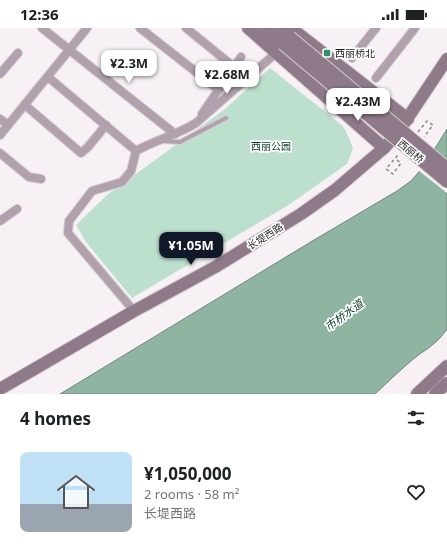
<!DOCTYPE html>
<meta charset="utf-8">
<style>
:root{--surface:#fff;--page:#f6f6f6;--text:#202124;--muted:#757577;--accent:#111827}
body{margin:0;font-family:"Noto Sans","Noto Sans SC",sans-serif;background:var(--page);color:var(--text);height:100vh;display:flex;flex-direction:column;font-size:15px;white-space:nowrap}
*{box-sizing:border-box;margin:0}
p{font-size:13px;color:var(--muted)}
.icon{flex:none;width:22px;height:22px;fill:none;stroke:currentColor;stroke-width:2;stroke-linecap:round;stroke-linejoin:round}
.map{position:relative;height:366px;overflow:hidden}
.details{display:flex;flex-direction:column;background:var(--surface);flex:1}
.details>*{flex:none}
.price{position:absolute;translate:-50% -34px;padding:0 9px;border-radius:8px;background:#fff;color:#222;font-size:13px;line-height:26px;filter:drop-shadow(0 1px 2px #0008)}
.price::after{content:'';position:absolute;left:50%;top:24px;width:12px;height:9px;margin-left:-6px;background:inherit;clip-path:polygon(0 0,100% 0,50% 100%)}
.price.selected{background:var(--accent);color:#fff}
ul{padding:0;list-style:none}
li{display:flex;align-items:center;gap:12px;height:100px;padding:0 20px}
li span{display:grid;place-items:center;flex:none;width:112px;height:80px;border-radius:8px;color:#555}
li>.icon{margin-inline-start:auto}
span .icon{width:48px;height:48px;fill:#fffc;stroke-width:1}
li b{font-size:17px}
h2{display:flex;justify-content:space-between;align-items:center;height:48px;padding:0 20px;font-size:17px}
.status{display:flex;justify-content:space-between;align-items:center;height:28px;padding:0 20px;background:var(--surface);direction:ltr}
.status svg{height:11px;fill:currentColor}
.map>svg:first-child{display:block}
</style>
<div class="status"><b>12:36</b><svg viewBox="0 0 49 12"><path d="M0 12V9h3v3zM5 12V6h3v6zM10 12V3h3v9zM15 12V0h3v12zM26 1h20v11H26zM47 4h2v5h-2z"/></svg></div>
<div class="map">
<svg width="447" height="366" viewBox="0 0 447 366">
<rect width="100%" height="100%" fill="#f7f0f5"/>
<polygon fill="#bde0ce" points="270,40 343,98 350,112 353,121 347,136 290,176 132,270 86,214 76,197 107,167 225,81"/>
<path fill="#8fb5a2" stroke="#6e877b" d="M447,101v200c-8,12 -18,19 -30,27 -15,12 -28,25 -42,38h-315l249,-151 88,-52 14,-10 13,-15z"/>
<polygon fill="#f7f0f5" points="447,136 447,165 418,142 423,137"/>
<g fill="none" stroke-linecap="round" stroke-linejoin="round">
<g stroke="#d5ced3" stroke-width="6">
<polyline id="lane" points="163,113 180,114 226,90"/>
</g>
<g stroke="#d5ced3" stroke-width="10">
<g id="street">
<polyline points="42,0 175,106"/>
<polyline points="140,0 219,62"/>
<polyline points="186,0 234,39"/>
<polyline points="352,30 376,0"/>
<polyline points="0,46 18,25"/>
<polyline points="48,49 136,123"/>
<polyline points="376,50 415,0"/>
<polyline points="25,77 81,125 88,119 106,97"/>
<polyline points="202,86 241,29"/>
<polyline points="0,91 8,97"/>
<polyline points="0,107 87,0"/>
<polyline points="0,125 29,149 41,151"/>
<polyline points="0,193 17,181"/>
<path d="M134,283l-66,-78 1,-12 23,-30 30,-9 9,-11 5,-20c19,-11 41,-16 60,-28l80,-70"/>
</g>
</g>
<g stroke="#d5ced3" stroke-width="14">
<g id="secondary">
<polyline points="248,0 384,120"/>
<polyline points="264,0 283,16"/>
<polyline points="279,0 290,9"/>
<polyline points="291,0 408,91"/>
<polyline points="0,361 134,283 217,238 301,186 335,162 384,120 397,106 447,31"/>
<polyline points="417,366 447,338"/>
<polyline points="435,366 447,355"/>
</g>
</g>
<g stroke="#8a8588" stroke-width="1.5" stroke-dasharray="3 3" stroke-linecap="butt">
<polyline points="418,104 427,93 433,97 424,109"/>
<polyline points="397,132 401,135 393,146 386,141 398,127"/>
</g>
<use href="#lane" stroke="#b0a1ac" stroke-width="4"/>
<use href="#street" stroke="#b0a1ac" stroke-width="8"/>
<use href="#secondary" stroke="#8f7a8a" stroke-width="12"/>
<g stroke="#d5ced3" stroke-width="14" stroke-linecap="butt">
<g id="secondary-bridge">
<polyline points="290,9 447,140"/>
<polyline points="283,16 447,154"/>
</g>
</g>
<use href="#secondary-bridge" stroke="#8f7a8a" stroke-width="12"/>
</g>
<rect fill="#32926b" stroke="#fff" stroke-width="1.5" x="323" y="21" width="8" height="8" rx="2"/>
<g text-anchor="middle" stroke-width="3.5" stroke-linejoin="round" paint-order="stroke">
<g font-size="10" fill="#201d1f" stroke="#fff" text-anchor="start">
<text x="335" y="29">西丽桥北</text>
</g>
<g font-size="10" fill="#0b3e2b" stroke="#fff">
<text x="271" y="122">西丽公园</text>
</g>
<g font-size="10" fill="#201d1f" stroke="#fff">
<text transform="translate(411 123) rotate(40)" y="4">西丽桥</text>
<text transform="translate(265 208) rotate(-32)" y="4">长堤西路</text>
</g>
<g font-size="11" font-style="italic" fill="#0d402c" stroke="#fff">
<text transform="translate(344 287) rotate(-36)" y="4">市桥水道</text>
</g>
</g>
</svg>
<b class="price" style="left:129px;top:56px">¥2.3M</b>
<b class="price" style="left:227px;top:67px">¥2.68M</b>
<b class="price" style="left:358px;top:94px">¥2.43M</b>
<b class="price selected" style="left:191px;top:238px">¥1.05M</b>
</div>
<section class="details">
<h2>4 homes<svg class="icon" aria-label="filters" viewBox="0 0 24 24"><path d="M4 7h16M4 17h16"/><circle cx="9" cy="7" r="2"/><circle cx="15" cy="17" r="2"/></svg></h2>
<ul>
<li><span style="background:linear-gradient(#bfe0f5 65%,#9aa5b1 0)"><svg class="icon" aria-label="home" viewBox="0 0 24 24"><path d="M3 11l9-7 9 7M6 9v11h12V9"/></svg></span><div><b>¥1,050,000</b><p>2 rooms · 58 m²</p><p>长堤西路</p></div><svg class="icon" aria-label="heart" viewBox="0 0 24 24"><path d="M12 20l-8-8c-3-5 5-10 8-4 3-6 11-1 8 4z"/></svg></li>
</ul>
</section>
